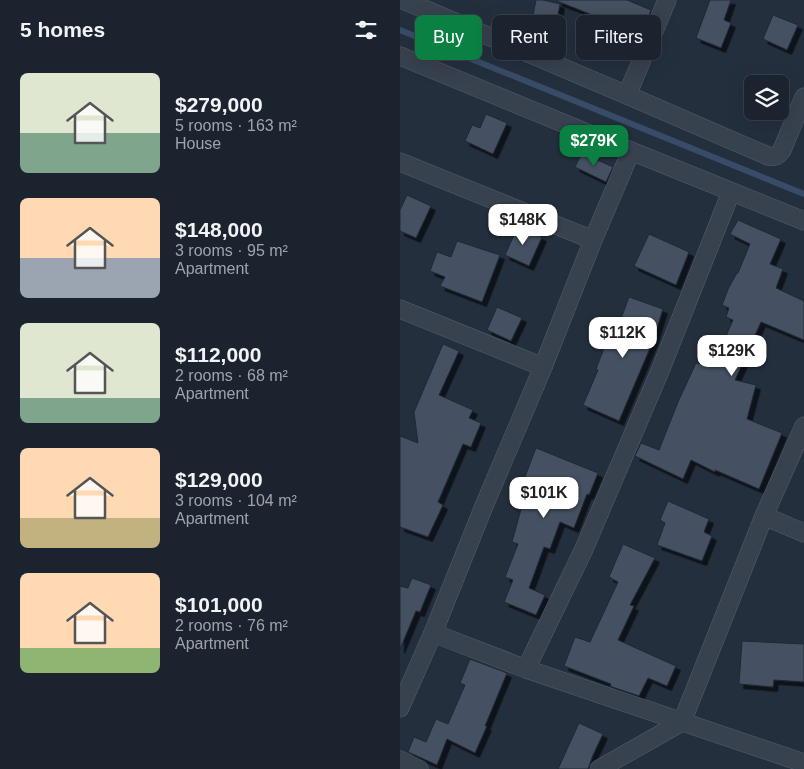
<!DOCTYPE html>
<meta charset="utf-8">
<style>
:root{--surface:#1b232e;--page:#242b36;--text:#f1f3f6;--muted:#a0a4aa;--line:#39404a;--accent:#0b8043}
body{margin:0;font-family:Helvetica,sans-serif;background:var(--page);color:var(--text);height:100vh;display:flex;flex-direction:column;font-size:19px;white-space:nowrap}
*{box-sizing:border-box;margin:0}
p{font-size:16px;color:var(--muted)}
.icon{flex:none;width:28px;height:28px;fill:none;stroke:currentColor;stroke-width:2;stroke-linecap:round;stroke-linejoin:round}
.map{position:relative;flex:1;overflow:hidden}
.drawer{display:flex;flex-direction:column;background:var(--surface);width:400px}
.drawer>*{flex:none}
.hud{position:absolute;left:15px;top:15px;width:314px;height:45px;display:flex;gap:10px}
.tools{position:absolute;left:344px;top:75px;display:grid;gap:10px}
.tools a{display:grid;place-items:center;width:45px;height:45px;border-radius:8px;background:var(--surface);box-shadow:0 5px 20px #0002,0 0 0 1px var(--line);font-size:25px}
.price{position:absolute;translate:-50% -42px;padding:0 11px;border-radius:10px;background:#fff;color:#222;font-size:16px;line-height:32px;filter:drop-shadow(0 1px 2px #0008)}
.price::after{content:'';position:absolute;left:50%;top:30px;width:15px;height:11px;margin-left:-8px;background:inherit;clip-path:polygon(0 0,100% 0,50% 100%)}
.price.active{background:var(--accent);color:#fff}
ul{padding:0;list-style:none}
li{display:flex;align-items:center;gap:15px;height:125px;padding:0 20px}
li span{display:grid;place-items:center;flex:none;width:140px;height:100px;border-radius:8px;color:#555}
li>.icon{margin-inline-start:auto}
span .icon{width:60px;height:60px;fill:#fffc;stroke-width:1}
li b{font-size:21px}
h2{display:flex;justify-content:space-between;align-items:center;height:60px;padding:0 20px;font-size:21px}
.pill{padding:0 18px;border-radius:8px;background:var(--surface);box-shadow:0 5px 20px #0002,0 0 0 1px var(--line);font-size:18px;line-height:45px}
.pill.active{background:var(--accent);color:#fff}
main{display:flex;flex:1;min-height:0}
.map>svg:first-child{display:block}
</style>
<main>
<section class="drawer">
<h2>5 homes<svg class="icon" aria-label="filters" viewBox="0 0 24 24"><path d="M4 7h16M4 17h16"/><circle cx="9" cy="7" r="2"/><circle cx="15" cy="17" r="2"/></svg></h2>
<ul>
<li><span style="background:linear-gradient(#dfe7d0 60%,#7fa58c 0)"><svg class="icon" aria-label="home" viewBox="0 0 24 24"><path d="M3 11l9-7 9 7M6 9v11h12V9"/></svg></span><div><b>$279,000</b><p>5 rooms · 163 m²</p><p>House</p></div></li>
<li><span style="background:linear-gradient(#ffd9b3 60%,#9aa5b1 0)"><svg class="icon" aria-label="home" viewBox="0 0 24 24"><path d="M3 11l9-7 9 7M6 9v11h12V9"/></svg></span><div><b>$148,000</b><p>3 rooms · 95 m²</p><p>Apartment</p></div></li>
<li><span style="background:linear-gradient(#dfe7d0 75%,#7fa58c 0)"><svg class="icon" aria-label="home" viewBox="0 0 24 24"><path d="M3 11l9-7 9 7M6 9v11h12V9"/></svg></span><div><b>$112,000</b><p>2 rooms · 68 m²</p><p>Apartment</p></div></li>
<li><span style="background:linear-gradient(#ffd9b3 70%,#c2b280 0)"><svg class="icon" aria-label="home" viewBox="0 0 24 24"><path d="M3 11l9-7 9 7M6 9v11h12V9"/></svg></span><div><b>$129,000</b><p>3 rooms · 104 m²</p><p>Apartment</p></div></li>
<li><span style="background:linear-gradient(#ffd9b3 75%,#8fb573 0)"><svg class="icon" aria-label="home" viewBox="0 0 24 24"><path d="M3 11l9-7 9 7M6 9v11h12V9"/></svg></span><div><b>$101,000</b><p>2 rooms · 76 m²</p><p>Apartment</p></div></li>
</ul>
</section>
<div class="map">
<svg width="404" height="769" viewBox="0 0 404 769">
<defs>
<filter id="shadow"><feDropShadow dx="4.5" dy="4.5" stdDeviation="0" flood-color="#0009"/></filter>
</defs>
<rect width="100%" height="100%" fill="#242f3e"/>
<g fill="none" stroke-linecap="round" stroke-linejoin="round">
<polyline stroke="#394c67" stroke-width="6" points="0,30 404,194"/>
</g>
<g fill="#455162" stroke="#1f2835" filter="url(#shadow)">
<polygon points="136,0 143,0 160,4 157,20 133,15"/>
<polygon points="157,0 227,0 251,10 240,38 214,27 215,24 157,1"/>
<polygon points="310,0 331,0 324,20 331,23 321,48 296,38"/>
<polygon points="373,15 398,25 387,50 363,39"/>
<polygon points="86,114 107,123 93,154 65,141 72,125 80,128"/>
<polygon points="182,153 213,167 206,182 175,167"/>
<polygon points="7,195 31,206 16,238 0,231 0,210"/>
<polygon points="338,220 381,239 370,264 383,269 376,288 404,301 404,340 361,322 335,380 356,385 347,419 382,433 359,489 315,470 315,472 291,460 283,479 235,456 241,443 259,450 278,402 296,363 299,364 306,347 319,352 333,320 326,317 329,308 322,305 329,287 337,273 338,273 350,244 330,234"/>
<polygon points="118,226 142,237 129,266 105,255"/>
<polygon points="249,234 289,252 276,285 234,266"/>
<polygon points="57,241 100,255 82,302 40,286 45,277 30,271 37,252 51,257"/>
<polygon points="229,297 263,309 253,341 219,421 183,405 198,370 196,369 213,325 218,327"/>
<polygon points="97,307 122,318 111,341 87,330"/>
<polygon points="43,344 59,351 39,395 73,410 69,418 81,423 71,447 63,444 38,502 43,505 28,537 0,527 0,436 18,443 14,412"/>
<polygon points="136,448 198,473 189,495 187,494 174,528 160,522 150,549 144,547 129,588 145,595 136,615 104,602 113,580 105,577 118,544 112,542 123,502 116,500"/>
<polygon points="268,501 309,519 304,532 312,536 302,561 257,545 265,523 260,520"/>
<polygon points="223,544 255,558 230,605 234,606 218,640 276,666 267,686 248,678 239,696 215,688 210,686 211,684 164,666 175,637 190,642 218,582 209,577"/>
<polygon points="12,578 31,585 20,612 16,611 0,649 0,586 8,588"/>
<polygon points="342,641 404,644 404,682 374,680 373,687 339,684"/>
<polygon points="70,659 107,673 85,726 87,726 75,753 47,739 37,765 8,752 14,737 26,742 36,719 48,724 65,685 60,683"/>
<polygon points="179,723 203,734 193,755 188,769 158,769"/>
</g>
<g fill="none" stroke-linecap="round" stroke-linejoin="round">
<g stroke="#565f6c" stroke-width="19">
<g id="street">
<polyline points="3,0 227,95 267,0"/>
<polyline points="0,56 231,151 404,221"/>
<path d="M227,95l141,61c7,1 10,0 14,-6l22,-53"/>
<polyline points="0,162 193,240"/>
<polyline points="0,309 143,367"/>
<polyline points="364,516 404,533"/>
<polyline points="33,633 126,669 404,763"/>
<polyline points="126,669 184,549 260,371 331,192"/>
<polyline points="0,708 33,633 84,506 143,367 193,240 231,151"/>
<polyline points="0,760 19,769"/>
<polyline points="199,769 282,722 364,516 404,426"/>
</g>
</g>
<use href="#street" stroke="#38414e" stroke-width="18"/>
</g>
</svg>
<div class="tools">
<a><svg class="icon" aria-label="layers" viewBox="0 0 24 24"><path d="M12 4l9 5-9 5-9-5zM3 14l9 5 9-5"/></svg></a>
</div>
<b class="price active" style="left:194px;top:167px">$279K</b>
<b class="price" style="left:123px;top:246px">$148K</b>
<b class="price" style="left:223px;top:359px">$112K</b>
<b class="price" style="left:332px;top:377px">$129K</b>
<b class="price" style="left:144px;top:519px">$101K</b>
<div class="hud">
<a class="pill active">Buy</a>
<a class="pill">Rent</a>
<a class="pill">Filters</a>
</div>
</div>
</main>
